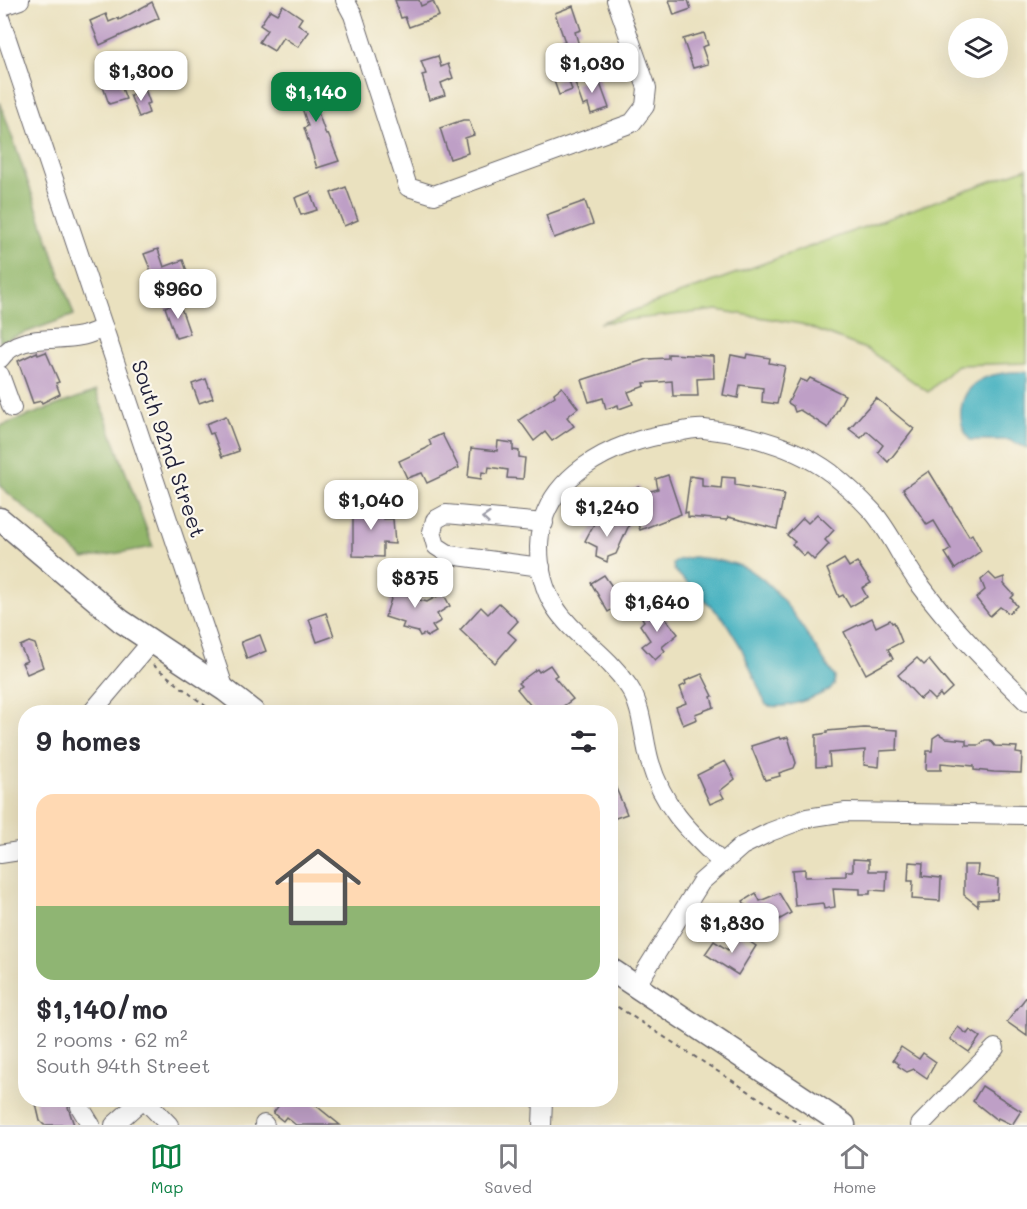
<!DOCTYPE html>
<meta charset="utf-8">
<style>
:root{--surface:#fff;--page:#f7f7f7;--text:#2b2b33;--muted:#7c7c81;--line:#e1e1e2;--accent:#0b8043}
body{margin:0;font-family:Mali,sans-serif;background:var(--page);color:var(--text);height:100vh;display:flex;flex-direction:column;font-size:22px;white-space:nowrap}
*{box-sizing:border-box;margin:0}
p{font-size:20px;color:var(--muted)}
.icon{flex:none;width:33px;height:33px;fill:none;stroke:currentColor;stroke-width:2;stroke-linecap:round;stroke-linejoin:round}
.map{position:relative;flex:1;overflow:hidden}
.drawer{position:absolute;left:18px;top:705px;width:600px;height:402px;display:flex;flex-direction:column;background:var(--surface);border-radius:24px;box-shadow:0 6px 24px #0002}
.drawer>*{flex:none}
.controls{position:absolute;left:948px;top:18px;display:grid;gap:12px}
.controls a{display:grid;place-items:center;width:60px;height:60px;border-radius:50%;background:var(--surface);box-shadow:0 6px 24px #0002;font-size:30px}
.price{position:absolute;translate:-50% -51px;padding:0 14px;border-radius:12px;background:#fff;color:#222;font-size:20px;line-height:39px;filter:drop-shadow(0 2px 3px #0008)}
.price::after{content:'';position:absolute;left:50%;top:36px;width:18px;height:14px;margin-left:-9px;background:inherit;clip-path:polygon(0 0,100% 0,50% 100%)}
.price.selected{background:var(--accent);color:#fff}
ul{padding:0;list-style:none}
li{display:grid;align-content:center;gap:12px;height:318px;padding:0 18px}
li+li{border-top:2px solid var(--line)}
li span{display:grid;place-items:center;height:186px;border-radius:18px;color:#555}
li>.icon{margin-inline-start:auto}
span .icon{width:108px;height:108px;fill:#fffc;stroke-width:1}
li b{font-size:26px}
h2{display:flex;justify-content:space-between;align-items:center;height:72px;padding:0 18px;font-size:26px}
.tab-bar{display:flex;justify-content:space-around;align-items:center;height:84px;border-top:2px solid var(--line);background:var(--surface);font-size:16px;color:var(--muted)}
.tab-bar a{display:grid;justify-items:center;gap:3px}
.tab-bar .selected{color:var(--accent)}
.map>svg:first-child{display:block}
</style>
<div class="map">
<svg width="1027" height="1125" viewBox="0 0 1027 1125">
<rect width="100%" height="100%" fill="#fbf7ec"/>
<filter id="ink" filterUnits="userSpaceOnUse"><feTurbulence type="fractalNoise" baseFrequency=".0167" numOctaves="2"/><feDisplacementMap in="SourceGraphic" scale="12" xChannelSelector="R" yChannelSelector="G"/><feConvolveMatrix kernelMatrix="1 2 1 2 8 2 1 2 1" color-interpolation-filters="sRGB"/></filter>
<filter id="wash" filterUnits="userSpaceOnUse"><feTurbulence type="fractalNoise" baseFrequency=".008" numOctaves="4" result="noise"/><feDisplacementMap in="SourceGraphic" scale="24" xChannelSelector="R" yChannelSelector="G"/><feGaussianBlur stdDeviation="1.35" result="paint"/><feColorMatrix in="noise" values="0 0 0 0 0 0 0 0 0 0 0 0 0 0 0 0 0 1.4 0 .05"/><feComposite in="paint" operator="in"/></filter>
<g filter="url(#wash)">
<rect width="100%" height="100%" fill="#eae1bf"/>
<polygon fill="#b8d47a" stroke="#6d7b5a" stroke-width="1.5" points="1027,168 1027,363 957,365 928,392 868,350 801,324 717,310 599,323"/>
<g fill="#92b66a" stroke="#5a6c52" stroke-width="1.5">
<polygon points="0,102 74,315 0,342"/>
<polygon points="96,391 153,547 84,559 0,486 0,426"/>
</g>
<g fill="#44b1c0" stroke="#336a7e" stroke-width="1.5">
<path d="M1011,372h16v76l-18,-8h-39c-17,-21 -10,-53 17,-63 8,-3 16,-4 24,-5z"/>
<path d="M693,557c16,2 34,3 50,10 38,15 68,77 92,110l-1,8 -5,5c-15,8 -47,21 -63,15l-25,-58 -17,-28 -50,-49 -1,-6 5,-4z"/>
</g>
<g id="blocks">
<g fill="#be9fc6">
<polygon points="395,0 419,0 421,6 433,1 439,16 409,27 405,17 401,18"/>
<polygon points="669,0 688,0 691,9 674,15"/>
<polygon points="152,2 159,18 100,45 90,21 106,14 109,22 118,18 119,20"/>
<polygon points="283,5 302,18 298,24 309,32 298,47 283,37 274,51 259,42 267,30 260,25 270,10 277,14"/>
<polygon points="573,6 581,30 575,32 580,49 566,54 562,43 565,42 555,13"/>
<polygon points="704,33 708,45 702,47 708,64 693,68 683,39"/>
<polygon points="438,56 441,67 448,64 453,78 441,83 445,95 429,100 422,75 426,74 421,61"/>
<polygon points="116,72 126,99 109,104 100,78"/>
<polygon points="310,75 312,79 317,77 322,91 316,92 319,99 314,101 326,135 328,134 339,161 317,168 304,128 308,126 302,108 305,107 295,80"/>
<polygon points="597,75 609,108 591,114 588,104 583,106 575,83"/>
<polygon points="567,76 572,90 559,95 554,81"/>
<polygon points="145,89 150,103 146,104 149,113 139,117 130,95"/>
<polygon points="463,120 469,120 474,135 465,138 468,153 450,159 440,128"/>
<polygon points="346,187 358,220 344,226 331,193"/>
<polygon points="310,192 317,210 301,215 295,198"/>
<polygon points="585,201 593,224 554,238 546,215"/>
<polygon points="158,249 164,267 183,260 189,277 158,288 144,254"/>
<polygon points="179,302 190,334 176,338 165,307"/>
<polygon points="37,352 38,355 46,352 59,382 56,383 60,394 42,403 41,401 33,403 18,361"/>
<polygon points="668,354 713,356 714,378 697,379 698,396 673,396 672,381 644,383 645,386 628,392 633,404 619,409 618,405 606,409 603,398 589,402 582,380 647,359 668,358"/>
<polygon points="747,354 770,358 769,363 785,366 777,404 762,402 763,388 740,385 738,398 723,395 731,355 746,358"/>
<polygon points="810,378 845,395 828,428 800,410 795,412 793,406 788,403 800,379 807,382"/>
<polygon points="206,379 213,398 199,403 192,384"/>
<polygon points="562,387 578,408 567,417 574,426 552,441 545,432 534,441 519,420 555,396 554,393"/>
<polygon points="876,398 914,429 888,462 878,452 883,445 867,431 861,438 849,429"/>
<polygon points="226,416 239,451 222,457 213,433 210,434 206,424"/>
<polygon points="442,434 459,468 427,483 422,473 407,478 399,461 425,449 431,445 429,440"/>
<polygon points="498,441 513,443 513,450 519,451 519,457 525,458 523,479 507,478 508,470 489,467 488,473 482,472 481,479 468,477 471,448 497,451"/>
<polygon points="929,471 969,536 972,534 981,551 955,569 945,553 951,549 934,521 927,525 903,489"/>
<polygon points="668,475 681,514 640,530 626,491 639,487 641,494 658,489 656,479"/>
<polygon points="690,476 702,478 702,486 721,488 722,477 735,478 735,485 784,494 777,529 728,517 727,520 688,517 688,512 685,513"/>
<polygon points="353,505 385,506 384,519 393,519 395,544 383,543 383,557 353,556"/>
<polygon points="817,514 834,530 825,540 829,544 814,560 807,553 804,556 792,544 795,542 787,535 803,518 808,523"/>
<polygon points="615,518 629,525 616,554 608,557 607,562 596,557 597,547 585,541 596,520 607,525"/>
<polygon points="844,559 849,567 857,562 871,583 862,588 867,597 850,607 843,595 839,597 827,569"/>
<polygon points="989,573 996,580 1004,577 1004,584 1014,595 1011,598 1017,606 1009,613 1000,607 990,616 976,598 985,590 981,580"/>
<polygon points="604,575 623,602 608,612 591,583"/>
<polygon points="401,576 413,598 427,602 443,593 450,606 437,614 441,621 432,626 436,632 427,637 425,634 420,636 418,632 402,628 404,623 385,617 393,593 388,583"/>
<polygon points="499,603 518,621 508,632 516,639 495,663 460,630 481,607 488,614"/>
<polygon points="656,607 678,634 662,647 665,651 655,660 642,646 650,640 640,625 644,621 642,618"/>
<polygon points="326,613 334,636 317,642 309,619"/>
<polygon points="872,618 876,627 890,620 892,623 894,622 902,642 888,649 893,659 866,674 844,632"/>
<polygon points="260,635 266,651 247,659 241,642"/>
<polygon points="29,642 35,644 43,667 27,674 22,663 27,661 20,646"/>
<polygon points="917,658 924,665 929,660 952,688 942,697 940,694 934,700 927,693 920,699 898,675"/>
<polygon points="550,665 557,675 554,677 573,699 555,712 536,712 517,689 521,686 518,683 537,669 539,672"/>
<polygon points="702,674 713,696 711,697 714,707 695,714 697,719 683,725 676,707 686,703 680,687 686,684 685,681"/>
<polygon points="864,728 898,730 897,750 880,751 879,767 864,765 865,750 829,753 830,766 816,767 816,735 827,733 827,731"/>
<polygon points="939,734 946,738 966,740 966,745 979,745 985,740 990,740 995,746 1017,747 1016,753 1022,754 1021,773 994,772 974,770 974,766 941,763 941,770 926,770 927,751 932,751 933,738"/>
<polygon points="780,737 781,739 788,737 796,763 794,768 779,773 780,776 765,780 751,746"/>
<polygon points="725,761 735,779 720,791 724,798 710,804 697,775"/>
<polygon points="610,774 627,814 610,820"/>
<polygon points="853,859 869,860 869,871 887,871 886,891 870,890 870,894 860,894 860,889 833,888 835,907 824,909 823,903 795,906 792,870 805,869 805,877 846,876 846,871 853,871"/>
<polygon points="909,862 923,863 922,876 941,878 940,901 912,899 913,881 908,881"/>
<polygon points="964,865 978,865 977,875 998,879 997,899 978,900 978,906 964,895"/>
<polygon points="756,893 760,901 779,893 791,913 759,931 743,901"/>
<polygon points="738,934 756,946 738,975 705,954 714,941 728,950"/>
<polygon points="1027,996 1027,1036 1007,1022"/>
<polygon points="958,1027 967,1034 970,1030 980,1037 969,1052 950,1039"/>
<polygon points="901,1047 919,1059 923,1053 936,1062 927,1078 914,1069 907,1072 898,1066 899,1064 893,1060"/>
<polygon points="982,1086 1021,1111 1012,1125 998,1118 997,1120 973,1101"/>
<polygon points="35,1100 72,1100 68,1107 74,1125 44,1125 40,1121"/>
<polygon points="283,1100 309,1100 340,1125 296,1125 286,1117 283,1121 273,1113"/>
</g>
</g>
</g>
<g filter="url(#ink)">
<use href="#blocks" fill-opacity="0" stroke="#686569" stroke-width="1.5"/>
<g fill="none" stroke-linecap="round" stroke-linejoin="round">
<g stroke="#686569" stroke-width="20">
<g id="minor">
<polyline points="345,0 353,15 408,187 434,195 632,123 645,106 647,88 616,0"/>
<polyline points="0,7 20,0"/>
<polyline points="0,18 225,690"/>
<path d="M0,359c18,-26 54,-17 81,-23 8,-1 15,-5 23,-8"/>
<polyline points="0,375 12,408"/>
<polyline points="541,567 450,555 436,546 432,532 435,520 446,514 544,523"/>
<polyline points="92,712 152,641"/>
<polyline points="0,854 26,850"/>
<path d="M721,862c-32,-31 -58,-55 -71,-100 -7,-24 -7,-54 -21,-75 -36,-53 -90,-62 -90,-140 1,-70 74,-106 134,-114 10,-2 22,-5 31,-4 44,5 92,18 127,44 14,11 30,26 42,39 18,21 29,48 45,70 33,45 70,82 109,120"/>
<polyline points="636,986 701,882 742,846 770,832 807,818 846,812 1027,815"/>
<polyline points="145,1100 169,1125"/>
<polyline points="80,1107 91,1125"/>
<polyline points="264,1124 265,1125"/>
<polyline points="114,1125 142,1100"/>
<polyline points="542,1125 543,1100"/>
<polyline points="920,1125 995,1048"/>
</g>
</g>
<g stroke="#686569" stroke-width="25">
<g id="major">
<polyline points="0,519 121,621 225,690 253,712"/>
<polyline points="610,969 844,1125"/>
</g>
</g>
<g stroke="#686569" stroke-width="2" stroke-dasharray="4.5 4.5" stroke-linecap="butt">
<polyline points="153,665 213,712"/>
<polyline points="610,1002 801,1125"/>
</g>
<use href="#minor" stroke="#fff" stroke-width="18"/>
<use href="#major" stroke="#fff" stroke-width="22"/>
</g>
<defs><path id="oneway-chevron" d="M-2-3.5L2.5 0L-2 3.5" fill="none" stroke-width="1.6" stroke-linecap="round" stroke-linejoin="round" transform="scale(1.5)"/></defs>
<use stroke="#9c9ca7" href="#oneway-chevron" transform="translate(486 518) rotate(-175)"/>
</g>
<g text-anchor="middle" stroke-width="4.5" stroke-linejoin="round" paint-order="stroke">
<g font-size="21" fill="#22223b" stroke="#fbf7ec">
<text transform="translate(168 449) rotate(71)" y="7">South 92nd Street</text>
</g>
</g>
</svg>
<div class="controls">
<a><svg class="icon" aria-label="layers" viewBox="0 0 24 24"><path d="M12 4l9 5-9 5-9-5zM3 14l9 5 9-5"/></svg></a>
</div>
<b class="price" style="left:592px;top:94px">$1,030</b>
<b class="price" style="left:141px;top:102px">$1,300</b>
<b class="price selected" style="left:316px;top:123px">$1,140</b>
<b class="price" style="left:178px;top:320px">$960</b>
<b class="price" style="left:371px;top:531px">$1,040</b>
<b class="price" style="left:607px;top:538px">$1,240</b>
<b class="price" style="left:415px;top:609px">$875</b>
<b class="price" style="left:657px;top:633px">$1,640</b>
<b class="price" style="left:732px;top:954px">$1,830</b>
<section class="drawer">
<h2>9 homes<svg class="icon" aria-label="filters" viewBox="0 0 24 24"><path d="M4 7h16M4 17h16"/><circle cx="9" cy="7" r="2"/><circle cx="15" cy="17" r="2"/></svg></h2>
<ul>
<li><span style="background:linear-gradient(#ffd9b3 60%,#8fb573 0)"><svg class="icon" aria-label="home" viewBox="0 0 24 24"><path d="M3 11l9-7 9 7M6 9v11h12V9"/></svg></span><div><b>$1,140/mo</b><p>2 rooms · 62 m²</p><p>South 94th Street</p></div></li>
</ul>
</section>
</div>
<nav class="tab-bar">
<a class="selected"><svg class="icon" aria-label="map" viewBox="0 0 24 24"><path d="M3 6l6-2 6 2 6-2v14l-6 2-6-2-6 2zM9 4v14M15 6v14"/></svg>Map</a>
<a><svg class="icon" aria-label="saved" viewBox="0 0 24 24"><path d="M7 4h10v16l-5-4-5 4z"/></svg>Saved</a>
<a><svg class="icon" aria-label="home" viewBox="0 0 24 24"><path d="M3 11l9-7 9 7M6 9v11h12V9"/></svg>Home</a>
</nav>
